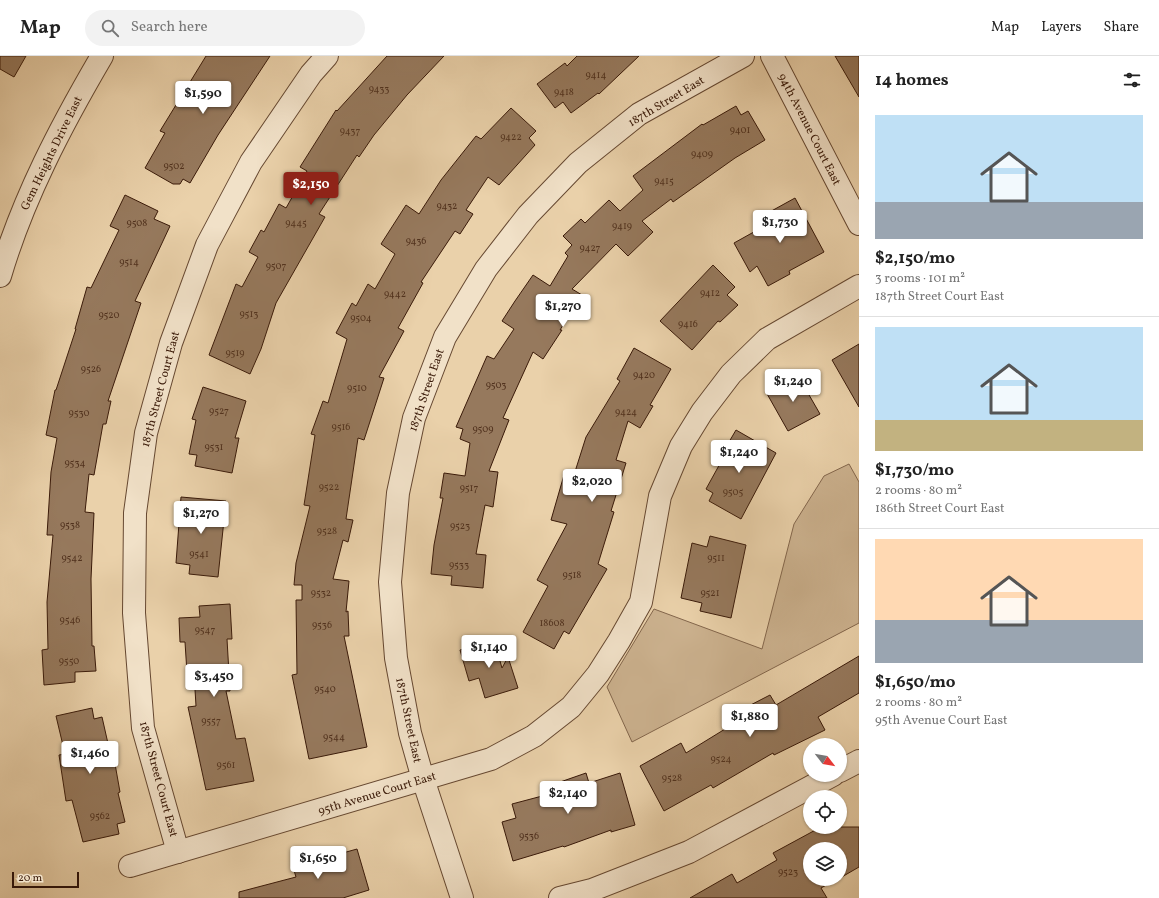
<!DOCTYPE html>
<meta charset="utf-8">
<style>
:root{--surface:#fff;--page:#f2f2f2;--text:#222;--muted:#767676;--line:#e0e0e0;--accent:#8f2418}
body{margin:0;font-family:Vollkorn,serif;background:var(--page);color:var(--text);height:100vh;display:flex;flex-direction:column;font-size:15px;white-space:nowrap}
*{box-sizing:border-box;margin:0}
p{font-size:13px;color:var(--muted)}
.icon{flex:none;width:22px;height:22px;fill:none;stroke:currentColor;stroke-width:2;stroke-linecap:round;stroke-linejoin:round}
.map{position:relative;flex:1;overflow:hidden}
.side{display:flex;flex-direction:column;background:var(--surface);width:300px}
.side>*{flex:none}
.needle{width:26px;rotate:121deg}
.controls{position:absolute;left:803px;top:682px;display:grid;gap:8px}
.controls a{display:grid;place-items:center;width:44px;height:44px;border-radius:50%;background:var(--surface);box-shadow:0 1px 3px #0004;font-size:20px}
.scale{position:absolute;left:12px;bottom:10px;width:67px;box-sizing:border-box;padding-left:4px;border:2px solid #3a1a09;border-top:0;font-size:11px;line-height:14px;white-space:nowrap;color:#3a1a09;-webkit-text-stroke:3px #f1e1c8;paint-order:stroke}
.price{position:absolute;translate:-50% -34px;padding:0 9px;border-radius:4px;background:#fff;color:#222;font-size:13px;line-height:26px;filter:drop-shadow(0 1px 2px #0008)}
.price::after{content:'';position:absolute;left:50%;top:24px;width:12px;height:9px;margin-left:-6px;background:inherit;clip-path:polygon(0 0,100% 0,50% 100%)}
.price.current{background:var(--accent);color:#fff}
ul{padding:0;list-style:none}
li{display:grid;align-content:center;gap:8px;height:212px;padding:0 16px}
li+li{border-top:1px solid var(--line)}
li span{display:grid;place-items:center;height:124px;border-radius:0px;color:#555}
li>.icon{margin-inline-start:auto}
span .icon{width:72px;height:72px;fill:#fffc;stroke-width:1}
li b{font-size:17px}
h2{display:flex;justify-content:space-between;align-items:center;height:48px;padding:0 16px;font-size:17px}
header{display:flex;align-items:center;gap:24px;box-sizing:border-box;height:56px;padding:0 20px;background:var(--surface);border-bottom:1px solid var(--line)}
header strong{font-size:19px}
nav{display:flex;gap:22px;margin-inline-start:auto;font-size:14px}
.search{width:280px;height:36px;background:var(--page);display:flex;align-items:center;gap:10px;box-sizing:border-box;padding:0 14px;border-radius:22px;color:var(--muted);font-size:15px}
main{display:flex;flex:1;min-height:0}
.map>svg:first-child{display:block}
</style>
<header>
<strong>Map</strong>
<div class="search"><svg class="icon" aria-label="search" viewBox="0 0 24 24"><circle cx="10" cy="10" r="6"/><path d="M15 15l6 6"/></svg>Search here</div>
<nav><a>Map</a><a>Layers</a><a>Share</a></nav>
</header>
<main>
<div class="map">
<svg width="859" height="842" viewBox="0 0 859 842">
<rect width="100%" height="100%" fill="#ead1aa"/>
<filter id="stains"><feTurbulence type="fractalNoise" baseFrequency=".005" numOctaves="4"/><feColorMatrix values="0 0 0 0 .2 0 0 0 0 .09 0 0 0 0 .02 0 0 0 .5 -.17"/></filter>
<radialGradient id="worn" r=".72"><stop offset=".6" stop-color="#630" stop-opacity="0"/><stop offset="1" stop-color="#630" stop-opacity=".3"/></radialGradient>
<polygon fill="#ccb28f" stroke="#83664c" points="849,408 859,426 859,567 632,686 607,631 654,553 762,593 794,468 824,420"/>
<g fill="#96795d" stroke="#3a1a09">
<polygon points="0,0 26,0 14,21 0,13"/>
<polygon points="206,0 270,0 218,79 190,127 183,123 180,128 173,128 145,112 165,77 160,75"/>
<polygon points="387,0 444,0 407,39 374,79 359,101 357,99 319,158 325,161 276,247 261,293 250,318 209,299 236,228 242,231 258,201 249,196 261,174 264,176 279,148 286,152 307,115 300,111 336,54 337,55"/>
<polygon points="577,0 639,0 599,38 598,37 571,57 563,46 555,52 537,28 565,7 567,10"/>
<polygon points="835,0 859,0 859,41"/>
<polygon points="736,50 741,59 748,55 765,84 735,102 673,146 671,143 642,165 653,176 628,200 616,188 572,233 582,239 560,274 562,274 543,303 533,296 503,362 509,364 489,415 498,416 493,451 485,449 476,498 486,499 483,532 451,529 452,520 431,518 434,489 443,442 440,442 444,417 465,420 470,387 460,383 463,373 456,371 487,300 494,303 514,273 502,265 515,245 533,219 550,230 568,200 565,197 572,189 563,180 581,163 585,167 609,144 620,155 643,134 633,120 702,68 703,69"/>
<polygon points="511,52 536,75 529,82 535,89 499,129 488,121 466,154 473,158 460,178 455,175 421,226 423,227 398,272 404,275 379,321 384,322 364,384 358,382 346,463 353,464 348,486 343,484 333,523 349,525 346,556 348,555 349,580 344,580 367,691 309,703 292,619 297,618 296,544 302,544 302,529 294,529 296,507 310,450 304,449 315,379 311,378 323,345 328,347 347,283 336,277 352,247 356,250 368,228 375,233 395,198 381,188 406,149 419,158 441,124 476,80 481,83"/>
<polygon points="125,139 158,155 154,163 170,170 135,245 141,247 108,345 111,345 106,368 103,368 94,419 89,418 85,456 94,457 91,523 92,590 94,590 96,615 75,616 75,626 44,629 42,594 48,593 47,546 53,479 47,479 51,416 57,382 46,379 55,334 56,334 76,273 75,273 87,231 91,232 119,174 110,170"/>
<polygon points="795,142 824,196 789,215 790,218 768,230 757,210 750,216 734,187 770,167 766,158"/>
<polygon points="713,209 735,231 727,239 738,249 720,266 718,265 692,294 660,265"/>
<polygon points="859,288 859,351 832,304"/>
<polygon points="634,292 671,313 650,349 653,350 640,372 628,365 616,404 626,407 611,455 614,456 598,508 607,513 569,578 564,575 554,593 523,576 548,530 537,524 567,468 551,464 564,419 573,422 586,381 620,325 617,323"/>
<polygon points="797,318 820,358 788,375 766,336"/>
<polygon points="203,331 246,345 235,382 239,382 232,417 195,410 197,399 189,398 196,364 192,363"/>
<polygon points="736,374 776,397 741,463 709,445 713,437 706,433 722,404 719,403"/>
<polygon points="181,441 226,445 218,521 189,518 190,509 176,507"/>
<polygon points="710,480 746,489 731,562 700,555 702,547 681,542 692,487 707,491"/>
<polygon points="230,548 232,583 227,583 230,635 226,635 236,683 245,682 254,725 206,734 188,651 196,650 194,617 187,617 185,586 180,586 179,562 200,561 199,550"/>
<polygon points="494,584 502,612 508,601 518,632 485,642 479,622 469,625 460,594"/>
<polygon points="859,600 859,637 818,661 825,674 774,699 773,697 713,732 711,729 664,755 640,710 681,687 686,697 743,662 739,655 770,639 776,649"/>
<polygon points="92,652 94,663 102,661 109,692 112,691 120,736 118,737 125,766 117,768 119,778 83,786 72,744 66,745 59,699 65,698 56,660"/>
<polygon points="586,717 589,727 620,717 635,769 611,776 611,774 564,791 563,790 513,805 502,766 516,762 512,748 546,739 543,732"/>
<polygon points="821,771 859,771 859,811 840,822 840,793 810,793 810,823 837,823 821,832 827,842 690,842 732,818 737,827 777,804 773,797"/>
<polygon points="357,793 369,834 343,842 239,842 239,836 296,821 293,811"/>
</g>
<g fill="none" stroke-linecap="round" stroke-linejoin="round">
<g stroke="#664831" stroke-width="24">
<g id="minor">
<polyline points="772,0 859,168"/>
<path d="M0,220c23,-78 61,-150 102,-220"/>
<polyline points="840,715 859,705"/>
<polyline points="178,796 143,672 134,557 135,457 146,377 171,287 207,189 251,106 311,18 327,0"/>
<polyline points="130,810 491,703 534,680 571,651 598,618 619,585 641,546 660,440 681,390 702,356 731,318 767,283 859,230"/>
<polyline points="462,842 423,723 410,677 396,602 390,526 398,437 414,362 445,281 486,213 528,159 578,107 639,58 743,0"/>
<polyline points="560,842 592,834 689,796 833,719"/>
</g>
</g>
<use href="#minor" stroke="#f1e1c8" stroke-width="22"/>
</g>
<g text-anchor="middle" stroke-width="3" stroke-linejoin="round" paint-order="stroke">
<g font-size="10" fill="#51321e">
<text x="596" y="22">9414</text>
<text x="379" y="36">9433</text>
<text x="564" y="39">9418</text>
<text x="740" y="77">9401</text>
<text x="350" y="78">9437</text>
<text x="511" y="84">9422</text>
<text x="702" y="101">9409</text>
<text x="174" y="113">9502</text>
<text x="664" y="128">9415</text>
<text x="447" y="153">9432</text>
<text x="137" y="170">9508</text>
<text x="296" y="170">9445</text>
<text x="622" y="173">9419</text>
<text x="416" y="188">9436</text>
<text x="590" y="195">9427</text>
<text x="129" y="209">9514</text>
<text x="276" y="213">9507</text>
<text x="710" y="240">9412</text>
<text x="395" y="241">9442</text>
<text x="249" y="261">9513</text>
<text x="109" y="262">9520</text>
<text x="361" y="265">9504</text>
<text x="688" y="271">9416</text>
<text x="235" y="300">9519</text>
<text x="91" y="316">9526</text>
<text x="644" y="322">9420</text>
<text x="496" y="332">9503</text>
<text x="357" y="335">9510</text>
<text x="219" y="358">9527</text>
<text x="626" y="359">9424</text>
<text x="79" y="360">9530</text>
<text x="341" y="374">9516</text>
<text x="483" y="376">9509</text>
<text x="214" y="394">9531</text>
<text x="75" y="410">9534</text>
<text x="329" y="434">9522</text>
<text x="469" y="435">9517</text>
<text x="733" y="439">9505</text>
<text x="70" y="472">9538</text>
<text x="460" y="473">9523</text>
<text x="327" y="478">9528</text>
<text x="199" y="501">9541</text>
<text x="72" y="505">9542</text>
<text x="716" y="505">9511</text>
<text x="459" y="512">9533</text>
<text x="572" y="522">9518</text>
<text x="321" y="540">9532</text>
<text x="710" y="540">9521</text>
<text x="70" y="567">9546</text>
<text x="552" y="570">18608</text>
<text x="322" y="572">9536</text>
<text x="205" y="577">9547</text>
<text x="69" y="608">9550</text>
<text x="325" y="636">9540</text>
<text x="211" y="668">9557</text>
<text x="334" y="684">9544</text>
<text x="721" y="706">9524</text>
<text x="226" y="712">9561</text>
<text x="672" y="725">9528</text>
<text x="100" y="763">9562</text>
<text x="529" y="783">9536</text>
<text x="788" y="819">9523</text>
</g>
<g font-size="12" fill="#3a1a09" stroke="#f1e1c8">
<text transform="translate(666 45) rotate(-31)" y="4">187th Street East</text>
<text transform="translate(810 73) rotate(63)" y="4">94th Avenue Court East</text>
<text transform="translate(51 97) rotate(-64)" y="4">Gem Heights Drive East</text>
<text transform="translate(160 333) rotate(-75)" y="4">187th Street Court East</text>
<text transform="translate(426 334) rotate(-71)" y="4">187th Street East</text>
<text transform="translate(409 664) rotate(78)" y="4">187th Street East</text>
<text transform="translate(159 723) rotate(75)" y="4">187th Street Court East</text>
<text transform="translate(377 737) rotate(-17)" y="4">95th Avenue Court East</text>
</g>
</g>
<rect width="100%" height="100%" filter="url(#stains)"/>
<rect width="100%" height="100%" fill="url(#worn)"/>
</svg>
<div class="controls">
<a><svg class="needle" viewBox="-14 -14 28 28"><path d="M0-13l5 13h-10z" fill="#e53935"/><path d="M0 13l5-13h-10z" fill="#767676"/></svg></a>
<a><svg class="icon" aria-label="locate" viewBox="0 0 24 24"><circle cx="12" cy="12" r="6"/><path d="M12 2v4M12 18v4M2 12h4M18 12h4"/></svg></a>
<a><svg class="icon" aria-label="layers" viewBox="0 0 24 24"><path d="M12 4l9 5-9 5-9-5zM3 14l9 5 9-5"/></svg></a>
</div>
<div class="scale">20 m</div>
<b class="price" style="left:203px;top:59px">$1,590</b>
<b class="price current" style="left:311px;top:150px">$2,150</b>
<b class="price" style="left:780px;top:188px">$1,730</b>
<b class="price" style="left:563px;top:272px">$1,270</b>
<b class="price" style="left:793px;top:347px">$1,240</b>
<b class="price" style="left:739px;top:418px">$1,240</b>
<b class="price" style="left:592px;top:447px">$2,020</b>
<b class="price" style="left:201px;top:479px">$1,270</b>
<b class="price" style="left:489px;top:613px">$1,140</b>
<b class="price" style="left:214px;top:642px">$3,450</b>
<b class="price" style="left:750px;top:682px">$1,880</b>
<b class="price" style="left:90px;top:719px">$1,460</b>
<b class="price" style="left:568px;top:759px">$2,140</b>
<b class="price" style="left:318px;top:824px">$1,650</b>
</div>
<section class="side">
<h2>14 homes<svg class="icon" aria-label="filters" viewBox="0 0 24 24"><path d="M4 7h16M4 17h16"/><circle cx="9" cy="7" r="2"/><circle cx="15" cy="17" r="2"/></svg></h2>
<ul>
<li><span style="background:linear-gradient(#bfe0f5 70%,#9aa5b1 0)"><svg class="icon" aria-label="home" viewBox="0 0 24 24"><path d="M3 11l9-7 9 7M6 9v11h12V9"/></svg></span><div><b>$2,150/mo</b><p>3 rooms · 101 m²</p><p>187th Street Court East</p></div></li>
<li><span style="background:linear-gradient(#bfe0f5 75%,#c2b280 0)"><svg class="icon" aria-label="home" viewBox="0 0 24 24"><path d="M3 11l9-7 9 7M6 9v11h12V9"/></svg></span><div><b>$1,730/mo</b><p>2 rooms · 80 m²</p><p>186th Street Court East</p></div></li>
<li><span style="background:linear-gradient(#ffd9b3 65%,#9aa5b1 0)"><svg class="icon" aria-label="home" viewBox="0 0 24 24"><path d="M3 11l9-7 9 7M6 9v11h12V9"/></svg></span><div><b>$1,650/mo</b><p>2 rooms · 80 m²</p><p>95th Avenue Court East</p></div></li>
</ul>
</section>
</main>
